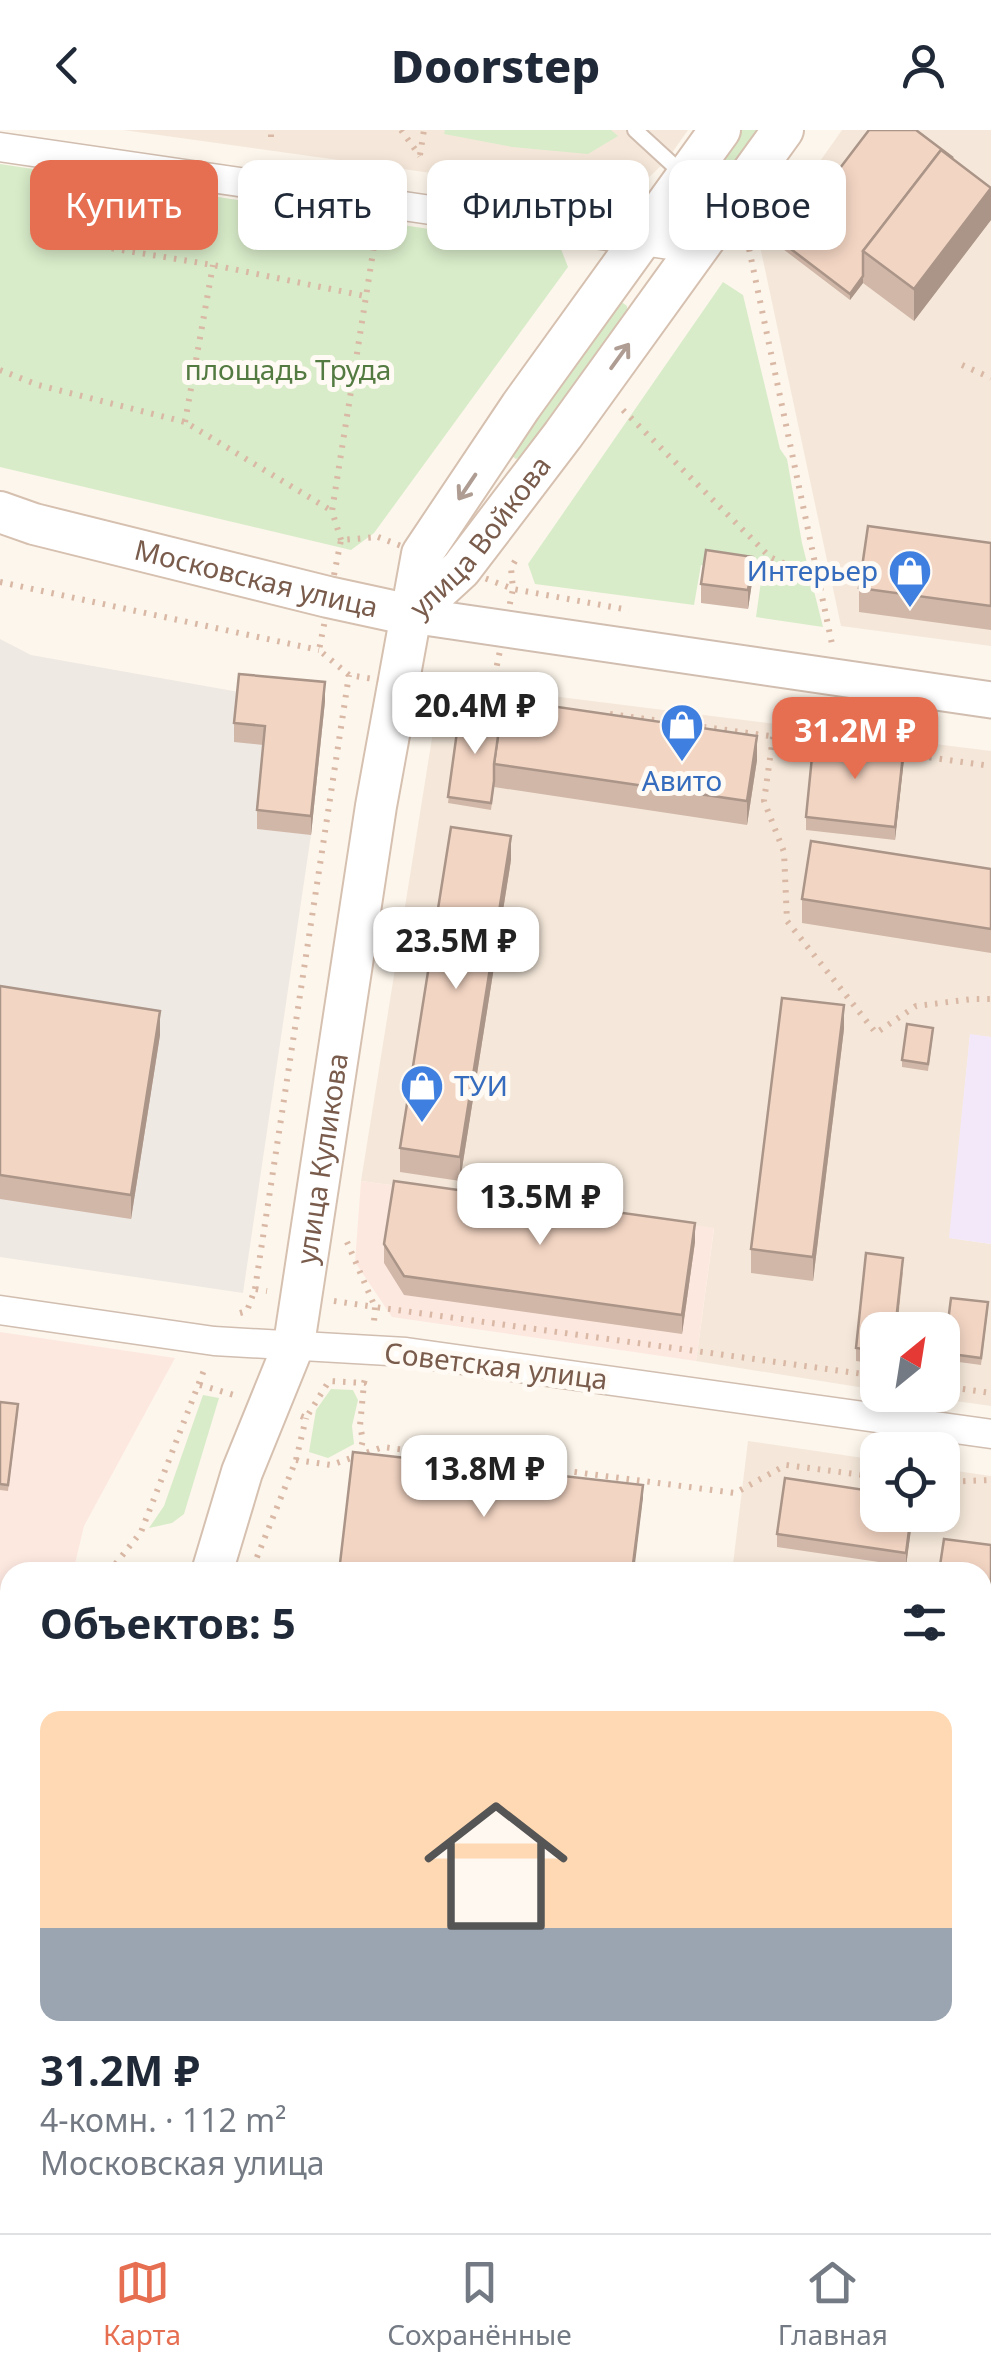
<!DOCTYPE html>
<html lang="ru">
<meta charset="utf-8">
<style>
:root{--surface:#fff;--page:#f2f2f3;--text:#1f2937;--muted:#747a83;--line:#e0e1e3;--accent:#e76f51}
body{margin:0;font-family:"Noto Sans",sans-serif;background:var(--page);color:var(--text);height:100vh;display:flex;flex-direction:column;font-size:38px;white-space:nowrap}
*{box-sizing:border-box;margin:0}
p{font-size:32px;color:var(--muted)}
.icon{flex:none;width:55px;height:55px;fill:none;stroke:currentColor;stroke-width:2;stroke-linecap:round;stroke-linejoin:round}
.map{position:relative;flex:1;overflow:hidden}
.side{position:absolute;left:0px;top:1432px;width:992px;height:672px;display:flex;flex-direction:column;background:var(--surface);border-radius:30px 30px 0 0;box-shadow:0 5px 15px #0003}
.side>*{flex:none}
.banner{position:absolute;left:30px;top:30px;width:932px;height:90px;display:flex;gap:20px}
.needle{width:65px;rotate:30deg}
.fabs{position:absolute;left:860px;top:1182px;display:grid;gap:20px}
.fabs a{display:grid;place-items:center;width:100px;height:100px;border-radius:20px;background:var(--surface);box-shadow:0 5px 15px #0003;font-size:50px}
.price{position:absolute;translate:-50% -85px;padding:0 22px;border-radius:20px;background:#fff;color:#222;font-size:32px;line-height:65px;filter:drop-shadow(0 2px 5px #0008)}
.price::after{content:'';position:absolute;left:50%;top:60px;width:30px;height:22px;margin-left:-15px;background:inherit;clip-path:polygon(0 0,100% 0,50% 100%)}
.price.active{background:var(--accent);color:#fff}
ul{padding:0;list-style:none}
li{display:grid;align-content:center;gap:20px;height:530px;padding:0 40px}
li span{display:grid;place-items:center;height:310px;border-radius:20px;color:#555}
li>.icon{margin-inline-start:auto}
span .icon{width:180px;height:180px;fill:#fffc;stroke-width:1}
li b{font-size:42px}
h2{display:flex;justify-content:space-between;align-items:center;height:120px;padding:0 40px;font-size:42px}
.pill{padding:0 35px;border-radius:20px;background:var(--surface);box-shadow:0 5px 15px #0003;font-size:35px;line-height:90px}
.pill.active{background:var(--accent);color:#fff}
header{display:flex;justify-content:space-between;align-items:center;height:130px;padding:0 40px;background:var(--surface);font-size:45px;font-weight:800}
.tabs{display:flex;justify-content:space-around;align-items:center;height:140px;border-top:2px solid var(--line);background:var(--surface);font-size:28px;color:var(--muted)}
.tabs a{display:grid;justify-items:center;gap:5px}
.tabs .active{color:var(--accent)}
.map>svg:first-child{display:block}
</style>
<header><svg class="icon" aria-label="back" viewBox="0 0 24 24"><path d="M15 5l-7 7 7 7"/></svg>Doorstep<svg class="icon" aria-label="person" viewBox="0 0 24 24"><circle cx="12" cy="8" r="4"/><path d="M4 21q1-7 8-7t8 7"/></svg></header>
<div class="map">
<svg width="991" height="2103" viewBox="0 0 991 2103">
<rect width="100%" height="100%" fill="#fdf6ec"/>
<g fill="#f5e8da">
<polygon points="123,0 688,0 667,30 641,55 604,67"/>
<polygon points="842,0 991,0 991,516 841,496 760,116"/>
<polygon points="441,552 991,621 991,907 970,905 950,1108 991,1114 991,1276 913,1265 942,1265 942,1200 878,1200 877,1260 696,1231 714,1099 361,1051"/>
<polygon points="748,1311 877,1330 878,1385 942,1385 943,1339 991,1346 991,2006 982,2005 982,1442 732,1442"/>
<polygon points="0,1457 10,1458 10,2095 46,2095 46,2103 0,2103"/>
<polygon points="420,2095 839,2095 838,2103 419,2103"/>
</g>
<g fill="#fde8e0">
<polygon points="361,1051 714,1098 696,1231 392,1187 355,1132"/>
<polygon points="0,1202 175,1228 84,1396 73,1442 10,1442 10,1458 0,1457"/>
</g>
<polygon fill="#efe9e4" points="0,509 31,525 239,562 325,571 311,705 243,1163 0,1127"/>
<g fill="#f3e8fa">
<polygon points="970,904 991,907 991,1114 949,1108"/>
<polygon points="983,1588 991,1589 991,1836 983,1835"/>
</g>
<g fill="#d8ecc9">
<polygon points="445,0 611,0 618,6 588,24 512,17 444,4"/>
<polygon points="741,0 763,0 731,44 724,46 717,41 716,36"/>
<polygon points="0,34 561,119 568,137 374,403 351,420 0,337"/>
<polygon points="723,152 743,165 780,319 787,329 802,413 823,497 756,487 762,444 701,435 694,475 535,454 528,434"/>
<polygon points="620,171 627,176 627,183 523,326 516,329 509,324"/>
<polygon points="331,1259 353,1260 358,1270 352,1296 354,1314 328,1328 309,1322 316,1280"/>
<polygon points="203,1265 219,1268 184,1384 172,1393 149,1398 164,1376"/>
<polygon points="184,2095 457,2095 456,2103 183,2103"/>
</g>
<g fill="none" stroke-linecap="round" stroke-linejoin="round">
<g stroke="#d1beb0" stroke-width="18">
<polyline id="service" points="635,0 720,78"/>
</g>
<g stroke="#d1beb0" stroke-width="31">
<g id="minor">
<polyline points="0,17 697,119"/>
<polyline points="0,1180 214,1211 406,1222 991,1304"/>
<polyline points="0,1893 10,1894"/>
<polyline points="982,2030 991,2031"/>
</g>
</g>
<g stroke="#d1beb0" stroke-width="39">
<polyline id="tertiary" points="411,485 991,570"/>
</g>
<g stroke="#d6c0b0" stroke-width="44">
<g id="secondary">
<path id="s1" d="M0,382l34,12 294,73 83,18"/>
<path id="s2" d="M411,485l50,-46 102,-134 220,-305"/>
<path id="s3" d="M212,1442l30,-100 52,-128 82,-538 46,-252 99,-148 199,-276"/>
<polyline points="111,2103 111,2095"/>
<polyline points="160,2103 161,2095"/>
</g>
</g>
<g stroke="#d9b8a5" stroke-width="6" stroke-dasharray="2.5 8" stroke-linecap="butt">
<polyline points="401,0 420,26"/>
<polyline points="271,7 271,0"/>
<polyline points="420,25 424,0"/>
<polyline points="747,109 832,514"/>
<polyline points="91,115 213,135 365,166"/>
<polyline points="962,235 991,248"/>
<polyline points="0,240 38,255 185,292 332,381"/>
<polyline points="623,280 770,427 818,449"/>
<polyline points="185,292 213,135"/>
<polygon points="378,407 513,459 490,568 349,545 319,520 341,410"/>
<polyline points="341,410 332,381 377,97"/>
<polyline points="515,431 511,438 513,459 629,480"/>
<polyline points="0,452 319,520"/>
<polyline points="610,584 821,613"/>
<polyline points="773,607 764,671 784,722 787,791 876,903 916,876 973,869 991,869"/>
<polyline points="898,623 991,636"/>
<polyline points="347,1112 375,1177 878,1246"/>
<polyline points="255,1159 349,545"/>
<polyline points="334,1171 375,1177 374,1192"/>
<polyline points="240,1183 247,1181 255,1159 267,1161"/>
<polyline points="200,1255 237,1266"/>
<polyline points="942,1256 991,1263"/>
<polyline points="301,1286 306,1288 329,1251 364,1253 365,1249"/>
<polyline points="359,1325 363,1310 360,1296 364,1253"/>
<polyline points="296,1330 331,1335 383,1317 735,1363 786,1335 878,1347"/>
<polyline points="942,1352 991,1350"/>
<polyline points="253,1437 296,1330 306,1288"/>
<polyline points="109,1442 141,1402 206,1235"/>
<polyline points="0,1841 10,1843"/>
<polyline points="0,1938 10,1939"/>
<polyline points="982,1983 991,1984"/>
<polyline points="57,2103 58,2095"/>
<polyline points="285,2103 285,2095"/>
<polyline points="343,2103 344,2095"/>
<polyline points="806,2103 807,2095"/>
</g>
<use href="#service" stroke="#fff" stroke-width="14"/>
<use href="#minor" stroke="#fff" stroke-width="28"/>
<use href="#tertiary" stroke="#fff" stroke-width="35"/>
<use href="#secondary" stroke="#fff" stroke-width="40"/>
</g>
<g fill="#d1b7a8">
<polygon points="953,29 991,90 914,191 863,153 850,170 783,119 783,113"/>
<polygon points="991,413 991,500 859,482 859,458"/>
<polygon points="753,446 748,479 701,473 701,454"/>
<polygon points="325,571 311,705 257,699 257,680 263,615 234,612 234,593"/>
<polygon points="460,580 757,630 747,695 494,657 491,680 448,673"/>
<polygon points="904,629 895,710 806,700 806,687"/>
<polygon points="511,730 460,1051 400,1042 400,1018"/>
<polygon points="991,739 991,823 802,793 802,769"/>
<polygon points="0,856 160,905 131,1089 0,1069"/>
<polygon points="844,899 813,1151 751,1143 751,1119"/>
<polygon points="933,904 928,941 902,937 902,930"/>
<polygon points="695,1112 682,1204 404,1165 384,1133 384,1114"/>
<polygon points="903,1141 897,1200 878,1200 878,1234 856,1231 856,1218"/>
<polygon points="988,1179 981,1235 944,1230 944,1223"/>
<polygon points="0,1272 18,1281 8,1361 0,1360"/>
<polygon points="878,1385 913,1385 906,1436 777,1417 777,1404"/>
<polygon points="991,1415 991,1512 982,1511 982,1442"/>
<rect x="0" y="1486" width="10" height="112"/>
<polygon points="982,1610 991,1611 991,1684 982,1683"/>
<polygon points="0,1698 10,1699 10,1815 0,1814"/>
<polygon points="982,1783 991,1784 991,1816 982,1815"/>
<polygon points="982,1874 991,1875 991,1970 982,1969"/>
<polygon points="0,1963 10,1964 10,2080 0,2079"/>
</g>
<g fill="#aa9588">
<polygon points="991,58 991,90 914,191 914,159"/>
<polygon points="863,146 863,153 850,170 850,164"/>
<polygon points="753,427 753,446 748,479 748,460"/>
<polygon points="325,552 325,571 311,705 311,686"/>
<polygon points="757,606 757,630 747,695 747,671"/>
<polygon points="904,616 904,629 895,710 895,697"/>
<polygon points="511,706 511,730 460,1051 460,1027"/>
<polygon points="844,875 844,899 813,1151 813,1127"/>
<polygon points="160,881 160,905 131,1089 131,1065"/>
<polygon points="695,1093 695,1112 682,1204 682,1185"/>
<polygon points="903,1128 897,1200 895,1200"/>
<polygon points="643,1355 643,1368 634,1442 632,1442"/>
<polygon points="911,1385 913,1385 906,1436 906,1423"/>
</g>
<g fill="#f3d5c3" stroke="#aa9588" stroke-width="2.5">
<polygon points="869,0 916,0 953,28 941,20 863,121 863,146 850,164 783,113"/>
<polygon points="941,20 991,58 914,159 863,121"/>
<polygon points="868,396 991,413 991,476 859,458"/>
<polygon points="706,420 753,427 748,460 701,454"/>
<polygon points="239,544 325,552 311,686 257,680 265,596 234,593"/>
<polygon points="503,569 757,606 747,671 494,634"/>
<polygon points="460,580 501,586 494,634 494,651 491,673 448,667"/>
<polygon points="814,607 904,616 895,697 806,687"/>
<polygon points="451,697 511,706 460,1027 400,1018"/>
<polygon points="811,711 991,739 991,799 802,769"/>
<polygon points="0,856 160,881 131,1065 0,1045"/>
<polygon points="782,868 844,875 813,1127 751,1119"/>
<polygon points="907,894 933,898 928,934 902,930"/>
<polygon points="394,1051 695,1093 682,1185 404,1146 384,1114"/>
<polygon points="866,1123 903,1128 895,1200 878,1200 878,1221 856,1218"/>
<polygon points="951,1168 988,1172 981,1228 944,1223"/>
<polygon points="0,1272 18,1274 8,1355 0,1354"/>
<polygon points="353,1322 643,1355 632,1442 339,1442"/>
<polygon points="785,1348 878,1362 878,1385 911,1385 906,1423 777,1404"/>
<polygon points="944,1409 991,1415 991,1473 982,1472 982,1442 939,1442"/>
<rect x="0" y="1486" width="10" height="99"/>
<polygon points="982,1610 991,1611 991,1671 982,1670"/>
<polygon points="0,1698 10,1699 10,1802 0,1801"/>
<polygon points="982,1783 991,1784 991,1809 982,1808"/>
<polygon points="982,1874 991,1875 991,1938 982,1937"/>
<polygon points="0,1963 10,1964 10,2067 0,2066"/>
<polygon points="982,2071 991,2073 991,2103 847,2103 848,2095 982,2095"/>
<polygon points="463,2095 522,2095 521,2103 462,2103"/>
<polygon points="734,2095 793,2095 792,2103 733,2103"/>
</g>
<defs><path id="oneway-shaft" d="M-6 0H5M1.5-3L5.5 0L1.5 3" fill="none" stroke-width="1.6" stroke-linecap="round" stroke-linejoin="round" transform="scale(2.5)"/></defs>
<g stroke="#af9d94">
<use href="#oneway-shaft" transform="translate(620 226) rotate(-54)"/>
<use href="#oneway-shaft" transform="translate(467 357) rotate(124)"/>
</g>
<defs>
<g id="shop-pin" transform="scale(2.25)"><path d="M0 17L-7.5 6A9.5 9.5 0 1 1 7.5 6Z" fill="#3f7fe0" stroke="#fffaf3"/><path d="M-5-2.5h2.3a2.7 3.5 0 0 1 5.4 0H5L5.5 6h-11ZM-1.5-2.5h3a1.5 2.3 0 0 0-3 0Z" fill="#fff"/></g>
</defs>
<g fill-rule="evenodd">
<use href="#shop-pin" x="910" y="441"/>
<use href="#shop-pin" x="682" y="595"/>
<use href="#shop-pin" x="422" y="956"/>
</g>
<g text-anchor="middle" stroke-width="10" stroke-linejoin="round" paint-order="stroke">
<g font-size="28" fill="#537a41" stroke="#fffaf3">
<text x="288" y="250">площадь Труда</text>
</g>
<g font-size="28" fill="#7a5c4d" stroke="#fffaf3">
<text dy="10" stroke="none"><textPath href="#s2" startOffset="105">улица Войкова</textPath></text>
<text dy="10" stroke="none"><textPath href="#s1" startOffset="265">Московская улица</textPath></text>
<text dy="10" stroke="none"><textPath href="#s3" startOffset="430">улица Куликова</textPath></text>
<text transform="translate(496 1236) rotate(7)" y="10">Советская улица</text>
</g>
<g font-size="28" fill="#366cbe" stroke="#fffaf3" text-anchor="end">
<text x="878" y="451">Интерьер</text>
<text x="682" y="661" text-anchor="middle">Авито</text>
<text x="454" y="966" text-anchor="start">ТУИ</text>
</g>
</g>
</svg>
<div class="fabs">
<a><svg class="needle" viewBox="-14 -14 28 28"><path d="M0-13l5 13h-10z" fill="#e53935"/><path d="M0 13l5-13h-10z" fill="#747a83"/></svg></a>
<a><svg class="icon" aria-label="locate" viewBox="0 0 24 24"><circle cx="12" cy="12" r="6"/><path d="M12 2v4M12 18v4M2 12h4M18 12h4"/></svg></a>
</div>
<b class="price" style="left:475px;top:627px">20.4M ₽</b>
<b class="price active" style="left:855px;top:652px">31.2M ₽</b>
<b class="price" style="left:456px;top:862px">23.5M ₽</b>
<b class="price" style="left:540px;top:1118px">13.5M ₽</b>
<b class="price" style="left:484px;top:1390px">13.8M ₽</b>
<div class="banner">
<a class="pill active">Купить</a>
<a class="pill">Снять</a>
<a class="pill">Фильтры</a>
<a class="pill">Новое</a>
</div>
<section class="side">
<h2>Объектов: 5<svg class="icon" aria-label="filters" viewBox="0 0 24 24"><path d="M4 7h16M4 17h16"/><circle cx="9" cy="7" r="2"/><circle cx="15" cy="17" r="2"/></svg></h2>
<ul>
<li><span style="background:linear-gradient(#ffd9b3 70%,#9aa5b1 0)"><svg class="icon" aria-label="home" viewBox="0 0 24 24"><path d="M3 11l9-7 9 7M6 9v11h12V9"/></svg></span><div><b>31.2M ₽</b><p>4-комн. · 112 m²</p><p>Московская улица</p></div></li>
</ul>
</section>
</div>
<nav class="tabs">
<a class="active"><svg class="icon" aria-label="map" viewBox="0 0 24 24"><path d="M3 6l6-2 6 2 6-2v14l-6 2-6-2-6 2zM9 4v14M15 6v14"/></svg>Карта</a>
<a><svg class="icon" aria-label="saved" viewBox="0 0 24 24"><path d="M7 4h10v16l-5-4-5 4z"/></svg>Сохранённые</a>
<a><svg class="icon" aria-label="home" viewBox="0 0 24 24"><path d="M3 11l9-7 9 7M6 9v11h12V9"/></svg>Главная</a>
</nav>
